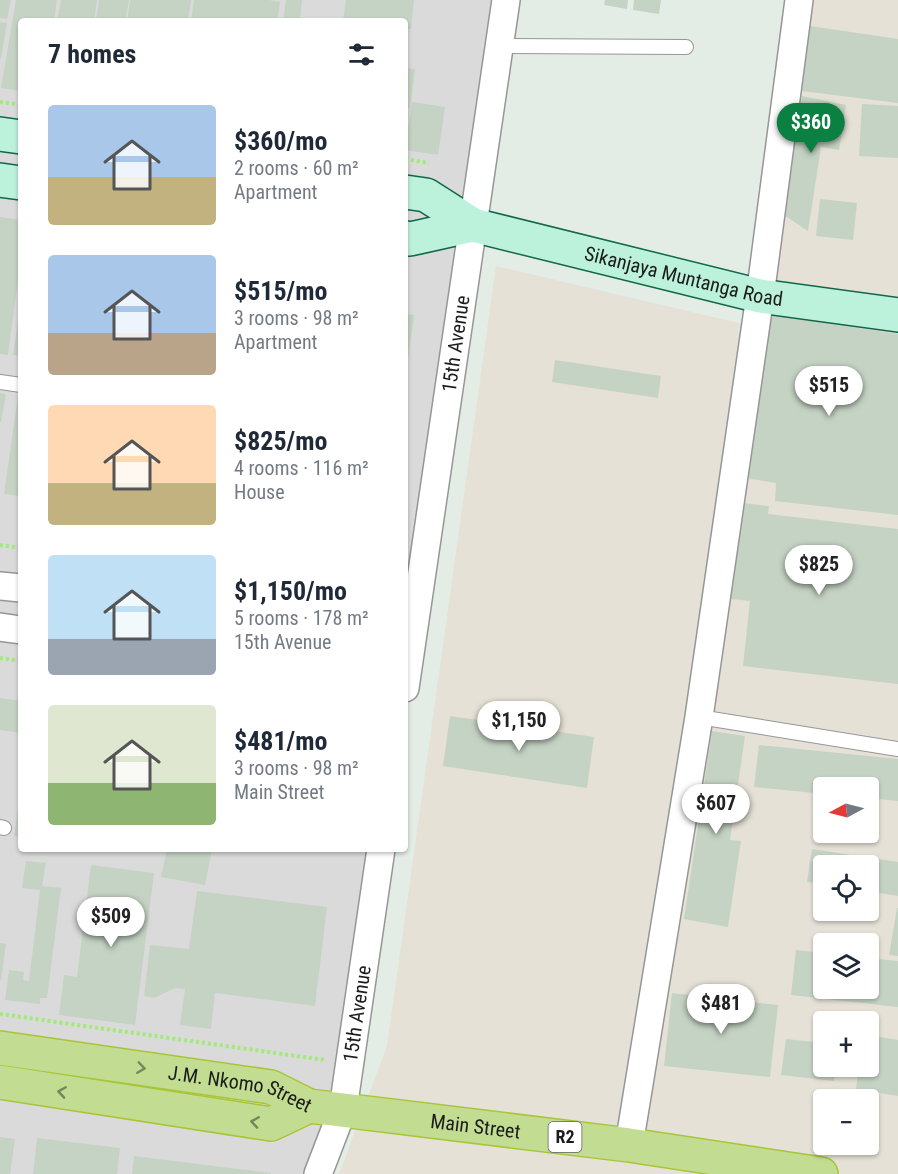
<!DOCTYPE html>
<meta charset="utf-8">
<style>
:root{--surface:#fff;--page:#f2f2f3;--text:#1f2937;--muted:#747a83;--accent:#0b8043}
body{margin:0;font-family:"Roboto Condensed",sans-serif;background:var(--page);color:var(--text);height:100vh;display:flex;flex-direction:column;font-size:22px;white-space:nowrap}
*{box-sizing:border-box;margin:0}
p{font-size:20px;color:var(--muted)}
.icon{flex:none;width:33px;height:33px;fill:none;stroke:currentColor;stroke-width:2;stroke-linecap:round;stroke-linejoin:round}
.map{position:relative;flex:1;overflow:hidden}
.side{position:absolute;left:18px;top:18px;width:390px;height:834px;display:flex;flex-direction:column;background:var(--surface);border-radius:6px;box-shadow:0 2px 4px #0004}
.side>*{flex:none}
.needle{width:39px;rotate:263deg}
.controls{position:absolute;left:813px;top:777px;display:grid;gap:12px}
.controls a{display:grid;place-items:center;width:66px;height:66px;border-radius:6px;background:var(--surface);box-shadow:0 2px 4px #0004;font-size:30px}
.price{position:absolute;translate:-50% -51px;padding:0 14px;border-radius:21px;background:#fff;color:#222;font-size:20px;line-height:39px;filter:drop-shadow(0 2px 3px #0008)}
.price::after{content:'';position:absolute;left:50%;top:36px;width:18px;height:14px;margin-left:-9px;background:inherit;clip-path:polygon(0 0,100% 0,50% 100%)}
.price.on{background:var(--accent);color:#fff}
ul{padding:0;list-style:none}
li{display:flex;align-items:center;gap:18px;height:150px;padding:0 30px}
li span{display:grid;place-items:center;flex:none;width:168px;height:120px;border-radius:6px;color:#555}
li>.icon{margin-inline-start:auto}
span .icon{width:72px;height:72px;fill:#fffc;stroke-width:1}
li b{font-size:26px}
h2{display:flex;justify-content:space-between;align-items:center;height:72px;padding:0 30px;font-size:26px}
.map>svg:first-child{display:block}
</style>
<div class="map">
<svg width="898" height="1174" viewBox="0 0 898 1174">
<rect width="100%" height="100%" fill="#e3ede5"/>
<polygon fill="#dadada" points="0,0 494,0 405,613 405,21 21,21 21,849 371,849 333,1115 309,1174 0,1174"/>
<path fill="#e5e1d6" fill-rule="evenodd" d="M789,0h109v1174h-559l48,-128 109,-780 247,58zM824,788h44v44h-44zM824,866h44v44h-44zM824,944h44v44h-44zM824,1022h44v44h-44zM824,1100h44v44h-44z"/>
<g fill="#c5d3c4">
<polygon points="0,0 11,0 7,19 0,18"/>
<polygon points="16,0 57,0 54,21 21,21 21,91 1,88"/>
<polygon points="61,0 97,0 94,21 57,21"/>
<polygon points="99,0 129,0 125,21 96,21"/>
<polygon points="130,0 191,0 188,21 127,21"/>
<polygon points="194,0 269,0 280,2 277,21 191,21"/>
<polygon points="286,0 302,0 300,21 283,21"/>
<polygon points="346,0 414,0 411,29 405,29 405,21 343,21"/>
<polygon points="605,0 628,0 627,9 604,5"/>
<polygon points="634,0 661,0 659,14 633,10"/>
<polygon points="0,22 7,23 1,59 0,59"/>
<polygon points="810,26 898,39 898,103 802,91"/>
<polygon points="405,68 415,69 410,108 405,108"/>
<polygon points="802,96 846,105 839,150 821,147 808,231 784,215"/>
<polygon points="412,102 445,107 438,155 405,150"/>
<polygon points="862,104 898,106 898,158 859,156"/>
<polygon points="820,199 857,203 853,240 816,236"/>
<polygon points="0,217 21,220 21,257 8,355 0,354"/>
<polygon points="20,309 21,309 21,356 13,355"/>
<polygon points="405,314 414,315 408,358 405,358"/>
<polygon points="771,315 898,334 898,515 775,501 776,483 746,478"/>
<polygon points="555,360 661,376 658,398 552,382"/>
<polygon points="19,389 21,390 21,496 4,494"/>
<polygon points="0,393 6,394 1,422 0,422"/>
<polygon points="742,503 769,506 768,514 898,529 898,684 743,666 750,601 731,599"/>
<polygon points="0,698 21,701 21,733 0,730"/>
<polygon points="450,716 594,737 587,788 443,766"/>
<polygon points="712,731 745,736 730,840 741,841 728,927 684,919"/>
<polygon points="759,745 898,759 898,801 868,798 868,788 824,788 824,794 754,787"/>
<polygon points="20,797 21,797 21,837 14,836"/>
<polygon points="167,849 212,849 205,885 161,877"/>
<polygon points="812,849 898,862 898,896 868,891 868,866 824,866 824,884 807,882"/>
<polygon points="26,861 46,863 42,886 61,888 47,998 40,998 40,1004 5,1000 9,970 24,972 23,980 29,981 40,890 22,888"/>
<polygon points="91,865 154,873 135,1025 59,1015 64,975 77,977"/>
<polygon points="197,891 327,907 315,1006 215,993 211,1029 180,1025 185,989 175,988 154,998 144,996 150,945 189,949"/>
<polygon points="897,908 898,908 898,956 889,955"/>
<polygon points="0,943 6,944 1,980 0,980"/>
<polygon points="796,950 824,953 824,988 868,988 868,958 898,961 898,1007 791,995"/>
<polygon points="672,993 778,1005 770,1077 664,1066"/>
<polygon points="868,1035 898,1040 898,1096 856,1089 859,1066 868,1066"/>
<polygon points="786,1039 824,1043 824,1066 836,1066 834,1081 781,1075"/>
<polygon points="0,1137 15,1139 10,1174 0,1174"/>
<polygon points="37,1138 120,1148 117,1174 33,1174"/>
<polygon points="134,1156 271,1173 271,1174 132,1174"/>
</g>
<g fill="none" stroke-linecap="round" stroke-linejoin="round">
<g stroke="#969696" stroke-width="16">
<g id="lane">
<polyline points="499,46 686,47"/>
<polyline points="0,382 21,385"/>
<polyline points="699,717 898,749"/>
<polyline points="0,827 4,828"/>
</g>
</g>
<g stroke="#969696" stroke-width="30">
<g id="street">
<polyline points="0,586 21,588"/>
<polyline points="0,627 21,630"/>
<path id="s1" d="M405,688l101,-688"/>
<polyline points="629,1145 699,717 760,296 799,0"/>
<path id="s2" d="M318,1174l25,-65 38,-260"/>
</g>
</g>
<g stroke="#106749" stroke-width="36">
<g id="secondary">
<polyline points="0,134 21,137"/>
<polyline points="0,180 21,183"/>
<path id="s3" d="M405,192l21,3 47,30 287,71 138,19"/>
<polyline points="405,238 410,239 473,225"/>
</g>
</g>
<g stroke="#a8c536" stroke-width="36">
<g id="highway">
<path id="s4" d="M0,1048l271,39 38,19 320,39 192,29"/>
<polyline points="0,1082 271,1124 309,1106"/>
</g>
</g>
<g stroke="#9feb76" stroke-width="4" stroke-dasharray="3 3" stroke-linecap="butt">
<polyline points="0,102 21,105"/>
<polyline points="405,159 429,163"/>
<polyline points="0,545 21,548"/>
<polyline points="0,658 21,661"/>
<polyline points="0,1014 325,1060"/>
</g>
<use href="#lane" stroke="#fff" stroke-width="14"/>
<use href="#street" stroke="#fff" stroke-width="27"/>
<use href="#secondary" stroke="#bcf2dc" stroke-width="33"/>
<use href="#highway" stroke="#c2dd92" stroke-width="33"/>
</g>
<defs><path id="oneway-chevron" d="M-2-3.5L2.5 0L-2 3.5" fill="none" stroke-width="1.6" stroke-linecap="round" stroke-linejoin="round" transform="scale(1.5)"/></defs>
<g stroke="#77865d">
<use href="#oneway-chevron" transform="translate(141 1068) rotate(8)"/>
<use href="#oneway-chevron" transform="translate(62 1092) rotate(-171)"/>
<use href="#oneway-chevron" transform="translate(255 1122) rotate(-171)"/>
</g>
<g text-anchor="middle" stroke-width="4.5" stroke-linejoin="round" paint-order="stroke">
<rect fill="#fff" stroke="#606060" stroke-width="1.5" x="548.5" y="1122" width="33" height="30" rx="4.5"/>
<g font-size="18" font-weight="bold" fill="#1c1c1c">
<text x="565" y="1143">R2</text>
</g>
<g font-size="20" fill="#1c1c1c" stroke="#fff">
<text dy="7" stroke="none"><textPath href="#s3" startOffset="294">Sikanjaya Muntanga Road</textPath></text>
<text dy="7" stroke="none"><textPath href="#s1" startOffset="348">15th Avenue</textPath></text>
<text dy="7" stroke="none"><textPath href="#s2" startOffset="166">15th Avenue</textPath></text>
<text dy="7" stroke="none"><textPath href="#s4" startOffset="244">J.M. Nkomo Street</textPath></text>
<text dy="7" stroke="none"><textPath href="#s4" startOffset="484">Main Street</textPath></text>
</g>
</g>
</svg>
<div class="controls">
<a><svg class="needle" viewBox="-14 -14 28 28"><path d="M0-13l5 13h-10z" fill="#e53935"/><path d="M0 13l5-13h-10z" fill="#747a83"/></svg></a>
<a><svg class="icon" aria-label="locate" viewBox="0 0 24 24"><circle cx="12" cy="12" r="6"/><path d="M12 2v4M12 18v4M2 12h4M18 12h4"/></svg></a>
<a><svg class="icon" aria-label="layers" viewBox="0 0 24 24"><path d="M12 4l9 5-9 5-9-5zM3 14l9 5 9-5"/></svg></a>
<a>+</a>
<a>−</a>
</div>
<b class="price on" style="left:811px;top:154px">$360</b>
<b class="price" style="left:829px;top:417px">$515</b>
<b class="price" style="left:819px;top:596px">$825</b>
<b class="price" style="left:519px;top:752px">$1,150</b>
<b class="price" style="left:716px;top:835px">$607</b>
<b class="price" style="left:111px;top:948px">$509</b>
<b class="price" style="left:721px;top:1035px">$481</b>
<section class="side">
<h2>7 homes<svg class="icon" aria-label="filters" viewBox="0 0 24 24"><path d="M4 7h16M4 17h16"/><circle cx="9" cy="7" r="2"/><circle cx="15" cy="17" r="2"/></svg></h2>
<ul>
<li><span style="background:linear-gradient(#a9c7e8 60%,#c2b280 0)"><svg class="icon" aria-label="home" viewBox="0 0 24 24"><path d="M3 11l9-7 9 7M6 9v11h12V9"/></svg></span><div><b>$360/mo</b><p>2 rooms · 60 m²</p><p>Apartment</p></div></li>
<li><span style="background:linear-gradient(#a9c7e8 65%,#b9a48a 0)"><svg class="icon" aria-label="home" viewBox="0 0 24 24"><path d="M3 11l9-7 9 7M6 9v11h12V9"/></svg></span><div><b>$515/mo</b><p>3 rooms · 98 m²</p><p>Apartment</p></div></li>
<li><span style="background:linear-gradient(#ffd9b3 65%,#c2b280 0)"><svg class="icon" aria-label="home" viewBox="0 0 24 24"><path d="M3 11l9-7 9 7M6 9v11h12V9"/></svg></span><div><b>$825/mo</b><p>4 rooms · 116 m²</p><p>House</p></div></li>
<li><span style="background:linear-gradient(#bfe0f5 70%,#9aa5b1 0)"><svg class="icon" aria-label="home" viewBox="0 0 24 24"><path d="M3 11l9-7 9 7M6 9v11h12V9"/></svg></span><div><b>$1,150/mo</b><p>5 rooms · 178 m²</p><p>15th Avenue</p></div></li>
<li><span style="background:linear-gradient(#dfe7d0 65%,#8fb573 0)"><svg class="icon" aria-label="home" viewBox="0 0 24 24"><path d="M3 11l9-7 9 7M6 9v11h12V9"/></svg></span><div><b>$481/mo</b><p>3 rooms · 98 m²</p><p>Main Street</p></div></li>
</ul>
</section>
</div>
